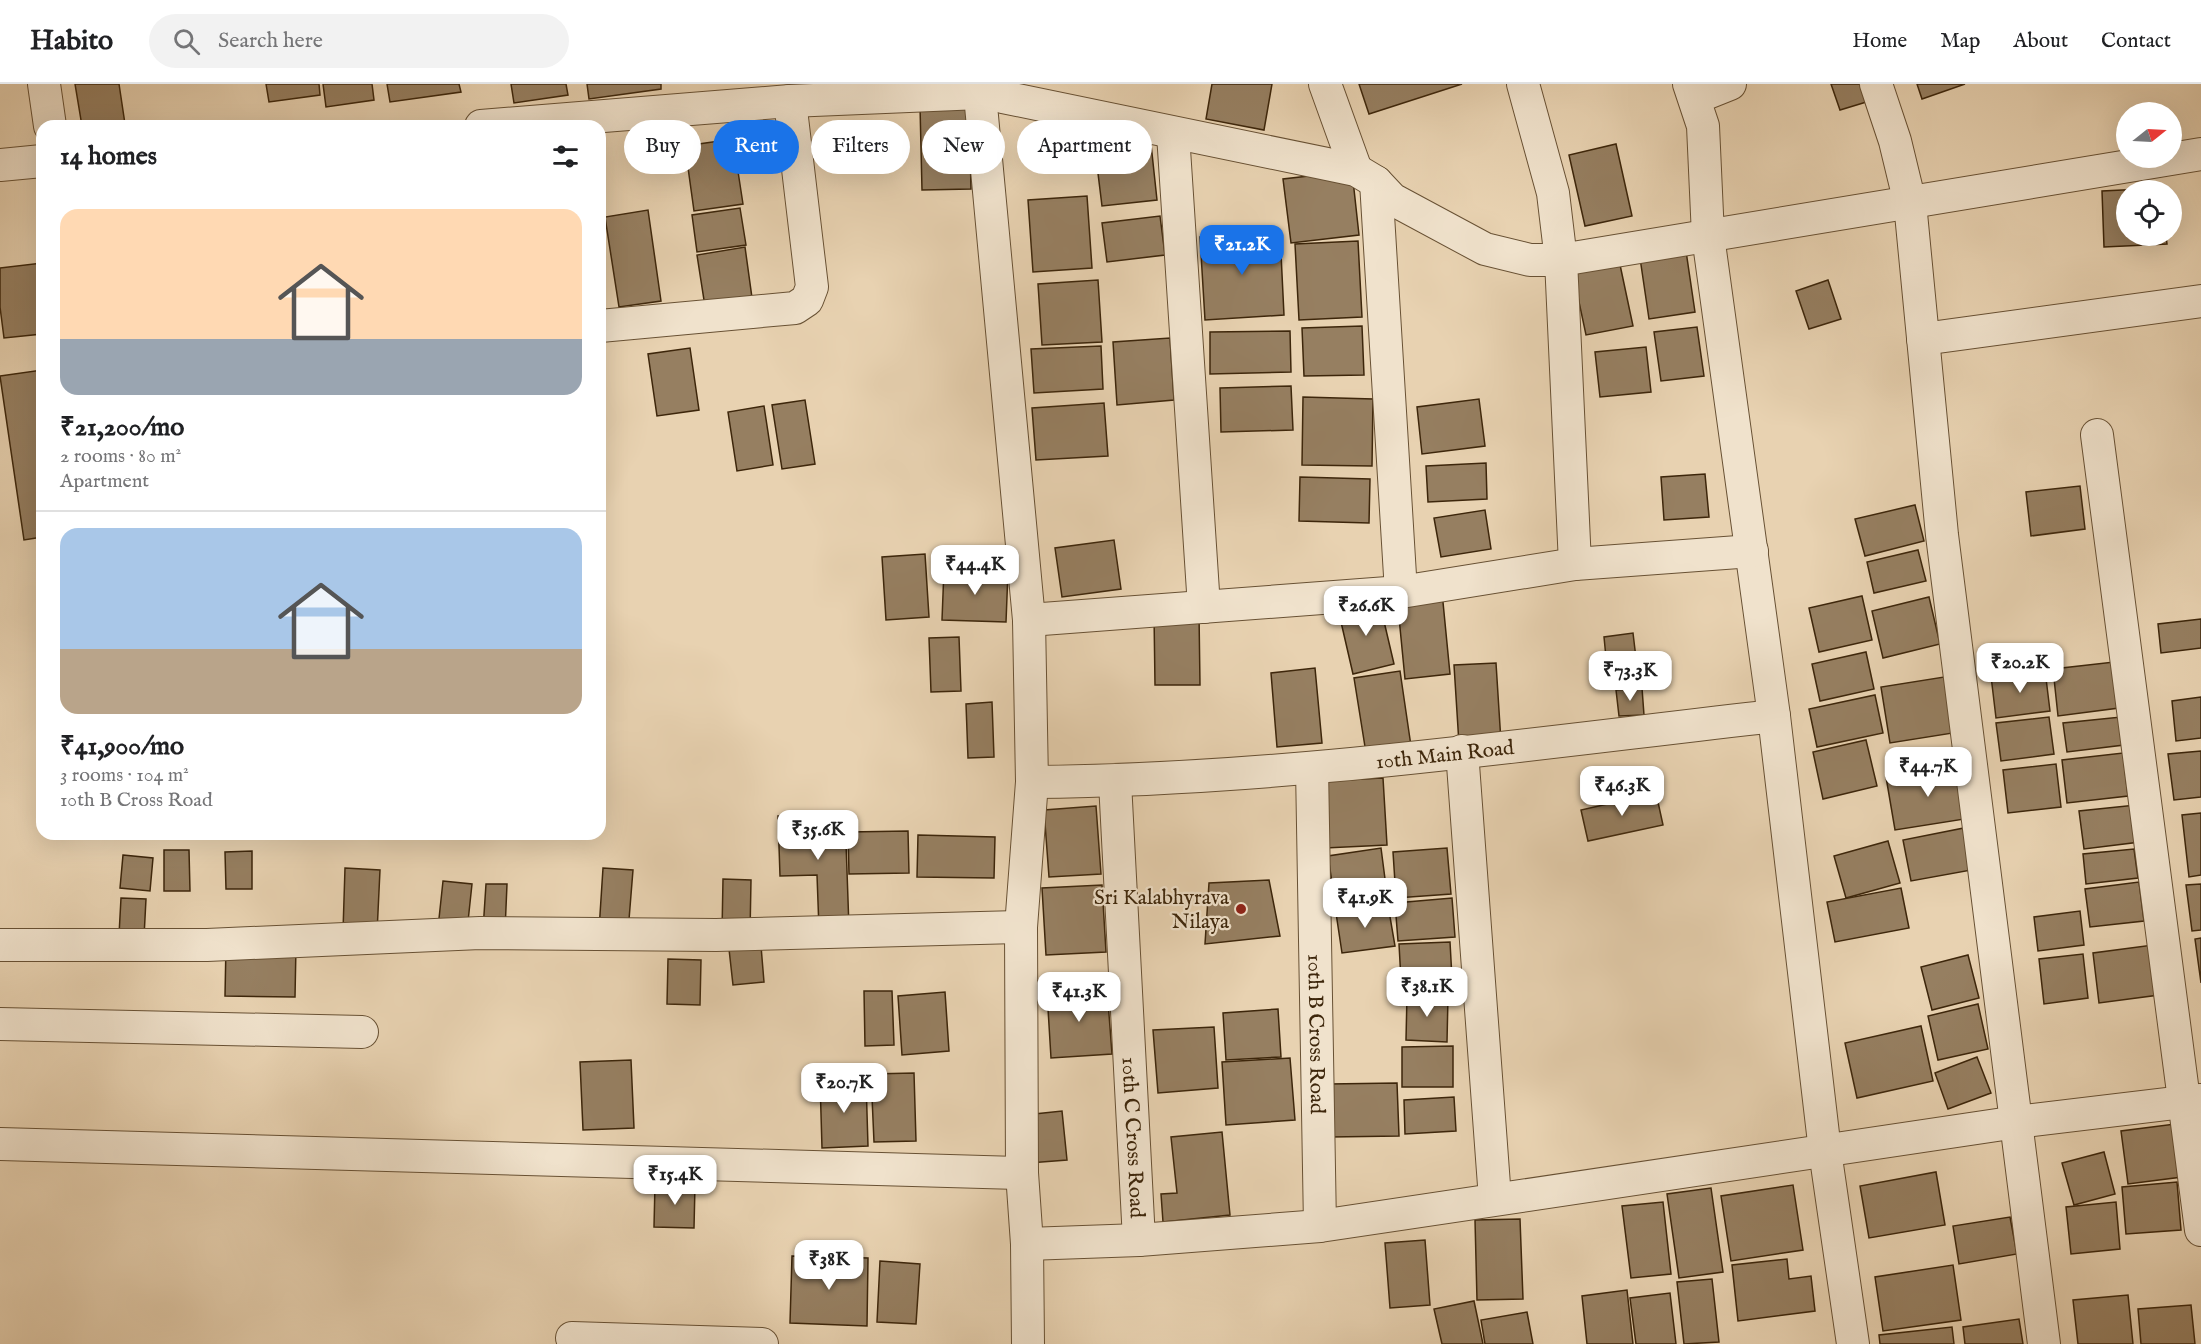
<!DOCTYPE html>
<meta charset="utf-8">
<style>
:root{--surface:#fff;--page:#f2f2f2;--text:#202124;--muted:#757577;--line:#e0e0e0;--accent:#1a73e8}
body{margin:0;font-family:"IM FELL English",serif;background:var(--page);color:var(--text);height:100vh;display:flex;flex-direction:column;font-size:22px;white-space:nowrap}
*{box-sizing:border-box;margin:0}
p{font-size:20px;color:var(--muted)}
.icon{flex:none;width:33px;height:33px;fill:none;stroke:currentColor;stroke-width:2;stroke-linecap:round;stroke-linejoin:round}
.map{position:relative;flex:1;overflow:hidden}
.side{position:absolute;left:36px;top:36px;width:570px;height:720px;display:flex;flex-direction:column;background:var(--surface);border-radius:18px;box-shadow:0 6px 24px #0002}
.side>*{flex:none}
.banner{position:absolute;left:624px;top:36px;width:570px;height:54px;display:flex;gap:12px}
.needle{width:39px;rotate:72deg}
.controls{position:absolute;left:2116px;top:18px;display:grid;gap:12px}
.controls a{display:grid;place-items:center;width:66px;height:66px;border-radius:50%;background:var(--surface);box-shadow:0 6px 24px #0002;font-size:30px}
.price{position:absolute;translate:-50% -51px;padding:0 14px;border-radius:12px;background:#fff;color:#222;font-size:20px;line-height:39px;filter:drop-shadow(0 2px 3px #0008)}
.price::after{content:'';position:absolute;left:50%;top:36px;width:18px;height:14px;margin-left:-9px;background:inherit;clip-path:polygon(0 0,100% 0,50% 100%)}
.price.active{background:var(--accent);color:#fff}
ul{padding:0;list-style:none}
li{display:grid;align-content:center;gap:12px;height:318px;padding:0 24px}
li+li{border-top:2px solid var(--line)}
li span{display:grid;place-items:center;height:186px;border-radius:18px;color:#555}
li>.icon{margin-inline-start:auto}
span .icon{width:108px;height:108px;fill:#fffc;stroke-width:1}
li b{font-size:26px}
h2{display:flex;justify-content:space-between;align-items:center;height:72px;padding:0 24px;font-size:26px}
.chip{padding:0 21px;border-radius:27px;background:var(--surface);box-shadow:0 6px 24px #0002;font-size:21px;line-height:54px}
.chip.active{background:var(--accent);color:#fff}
header{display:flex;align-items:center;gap:36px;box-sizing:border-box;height:84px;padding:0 30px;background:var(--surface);border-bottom:2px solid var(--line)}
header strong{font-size:28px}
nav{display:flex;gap:33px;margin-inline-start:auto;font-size:21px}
.search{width:420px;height:54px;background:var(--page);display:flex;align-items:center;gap:15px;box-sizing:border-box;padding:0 21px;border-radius:33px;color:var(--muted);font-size:22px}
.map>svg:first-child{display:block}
</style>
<header>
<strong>Habito</strong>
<div class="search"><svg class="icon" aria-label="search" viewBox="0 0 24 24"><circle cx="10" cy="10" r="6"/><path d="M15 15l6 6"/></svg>Search here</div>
<nav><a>Home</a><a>Map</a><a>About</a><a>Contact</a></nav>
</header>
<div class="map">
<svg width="2201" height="1260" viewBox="0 0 2201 1260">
<rect width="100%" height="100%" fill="#e8d2b1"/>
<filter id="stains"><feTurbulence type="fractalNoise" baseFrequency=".00333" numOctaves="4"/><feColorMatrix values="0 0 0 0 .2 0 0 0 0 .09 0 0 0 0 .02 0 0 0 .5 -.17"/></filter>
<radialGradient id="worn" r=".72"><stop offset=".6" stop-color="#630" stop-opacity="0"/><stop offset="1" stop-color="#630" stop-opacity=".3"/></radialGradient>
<g fill="#967f61" stroke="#3d260b" stroke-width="1.5">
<polygon points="75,0 119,0 125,40 82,42"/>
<polygon points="266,0 319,0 320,11 269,18"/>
<polygon points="323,0 372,0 374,16 326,23"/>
<polygon points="387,0 459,0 461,8 390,18"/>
<polygon points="511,0 566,0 568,11 514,19"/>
<polygon points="587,0 661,0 661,5 589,15"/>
<polygon points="1212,0 1272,0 1264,46 1206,35"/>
<polygon points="1359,0 1462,0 1369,30"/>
<polygon points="1831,0 1868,0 1873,16 1840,26"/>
<polygon points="1917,0 1965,0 1922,15"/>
<polygon points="969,20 971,105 922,106 920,22"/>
<polygon points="733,55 743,120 694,127 685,62"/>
<polygon points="1151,60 1157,116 1102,122 1095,65"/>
<polygon points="1616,60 1632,132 1585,142 1569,71"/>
<polygon points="1352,87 1359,151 1291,159 1283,95"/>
<polygon points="2164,104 2164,106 2127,106 2127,152 2166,152 2167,160 2104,163 2102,107"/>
<polygon points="1087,112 1092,184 1033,188 1028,116"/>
<polygon points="740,124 746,161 697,168 692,131"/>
<polygon points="648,126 661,217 619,223 605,133"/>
<polygon points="1160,132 1165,171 1107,178 1102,139"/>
<polygon points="1280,149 1284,231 1205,236 1200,153"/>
<polygon points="1358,157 1362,233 1299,236 1295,160"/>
<polygon points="745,163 753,221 706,229 697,171"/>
<polygon points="1686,167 1695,228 1649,235 1640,174"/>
<polygon points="1619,176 1633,242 1586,251 1572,185"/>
<polygon points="42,179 42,250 4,254 0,223 0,184"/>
<polygon points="1098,196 1102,258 1042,261 1038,200"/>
<polygon points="1828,196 1841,235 1809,245 1796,207"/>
<polygon points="1362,242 1364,291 1304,292 1302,244"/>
<polygon points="1697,243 1704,292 1661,297 1654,248"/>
<polygon points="1290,247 1291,288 1210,290 1210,248"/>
<polygon points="1170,254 1174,316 1117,321 1113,258"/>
<polygon points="1101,262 1103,305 1034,309 1031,265"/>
<polygon points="1646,263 1651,308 1600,313 1595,268"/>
<polygon points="690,264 699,326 657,332 648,270"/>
<polygon points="42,286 42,453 24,456 0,292"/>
<polygon points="1291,302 1293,346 1221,348 1220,304"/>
<polygon points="1303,313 1373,315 1372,382 1302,381"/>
<polygon points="1479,315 1485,362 1422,370 1417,323"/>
<polygon points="805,316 815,380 782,385 772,321"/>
<polygon points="1104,319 1108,372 1036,376 1032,324"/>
<polygon points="764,322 773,381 737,387 728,328"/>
<polygon points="1486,379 1487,415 1428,418 1426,382"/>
<polygon points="1705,390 1709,433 1664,436 1661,393"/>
<polygon points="1300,393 1370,395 1369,439 1299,437"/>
<polygon points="2080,402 2085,445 2031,452 2026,408"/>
<polygon points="1915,421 1924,457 1865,472 1855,435"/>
<polygon points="1485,426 1491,465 1441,473 1434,434"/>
<polygon points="1114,456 1121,505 1062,513 1055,464"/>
<polygon points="1918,466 1926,497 1874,509 1867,478"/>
<polygon points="925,470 929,533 886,536 882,473"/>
<polygon points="944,485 1008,487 1006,538 942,536"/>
<polygon points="1442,508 1450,590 1405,595 1397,513"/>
<polygon points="1862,512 1872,556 1819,568 1809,524"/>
<polygon points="1929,513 1940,560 1883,574 1872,527"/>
<polygon points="1379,516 1394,580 1353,590 1338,525"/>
<polygon points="1199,529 1200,601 1155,601 1154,530"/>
<polygon points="2201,535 2201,564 2161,569 2158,540"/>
<polygon points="1633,549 1638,591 1608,594 1604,553"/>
<polygon points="959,553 961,607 931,608 929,554"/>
<polygon points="1866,568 1874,605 1820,617 1812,580"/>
<polygon points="2114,578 2119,624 2058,632 2053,585"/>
<polygon points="1496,579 1501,658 1459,660 1454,581"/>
<polygon points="1315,584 1322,659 1277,663 1271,589"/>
<polygon points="2045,586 2050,627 1996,634 1991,592"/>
<polygon points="1400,587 1411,662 1366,669 1354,594"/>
<polygon points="1944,593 1953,649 1890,659 1881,603"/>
<polygon points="1642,604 1644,631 1619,632 1616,606"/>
<polygon points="1875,611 1883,649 1817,663 1809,625"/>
<polygon points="2201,613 2201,654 2176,657 2172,617"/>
<polygon points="992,618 994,673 968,674 966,620"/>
<polygon points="2049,633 2054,670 2001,677 1996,639"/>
<polygon points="2121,633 2124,661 2067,668 2063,639"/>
<polygon points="1866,656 1877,702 1823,715 1813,668"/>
<polygon points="2201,667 2201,713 2174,716 2168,670"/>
<polygon points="2123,669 2128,712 2067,719 2062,676"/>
<polygon points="2056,680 2061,723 2008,729 2003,686"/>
<polygon points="1962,681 1971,734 1895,746 1886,693"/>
<polygon points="1383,694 1387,761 1325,764 1322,697"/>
<polygon points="1656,709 1663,741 1588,757 1581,726"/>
<polygon points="2136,721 2140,758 2084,765 2079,727"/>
<polygon points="1096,722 1101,790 1049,793 1044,726"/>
<polygon points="2201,729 2201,791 2189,793 2182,731"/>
<polygon points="845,730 849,844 819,845 817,791 780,792 778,732"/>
<polygon points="1969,743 1977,785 1911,797 1903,756"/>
<polygon points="908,747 909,789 849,790 848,748"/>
<polygon points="918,751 995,753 994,794 917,793"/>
<polygon points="1888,757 1900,799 1846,814 1834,772"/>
<polygon points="1381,764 1388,818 1336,825 1328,772"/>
<polygon points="1447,764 1451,810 1396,814 1393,768"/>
<polygon points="2134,765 2138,794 2086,800 2083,770"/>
<polygon points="164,766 189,766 190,807 164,807"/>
<polygon points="252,767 252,805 226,805 225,768"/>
<polygon points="123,771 153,774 150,807 120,804"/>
<polygon points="345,784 380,786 377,849 343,847"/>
<polygon points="603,784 633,786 628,848 599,846"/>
<polygon points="723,795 751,796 750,849 722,848"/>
<polygon points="1269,796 1280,852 1205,860 1209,799"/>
<polygon points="443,797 472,800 467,847 438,844"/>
<polygon points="2139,798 2144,837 2090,843 2085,805"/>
<polygon points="486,800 507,800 505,847 483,846"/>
<polygon points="2201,800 2201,846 2192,847 2186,801"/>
<polygon points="1102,801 1106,868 1046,871 1042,804"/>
<polygon points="1901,804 1909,844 1835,858 1827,818"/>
<polygon points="121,814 146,815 144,853 119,851"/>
<polygon points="1452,814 1455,853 1398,857 1395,819"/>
<polygon points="1388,821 1395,862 1342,869 1336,829"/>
<polygon points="2080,827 2084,861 2038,867 2034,833"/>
<polygon points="2201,854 2201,899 2195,855"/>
<polygon points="1450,858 1452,894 1401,896 1399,860"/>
<polygon points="226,861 296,862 295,913 225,912"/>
<polygon points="2153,861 2159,911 2099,919 2093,869"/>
<polygon points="761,862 764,898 733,901 729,865"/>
<polygon points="2083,870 2088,914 2044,920 2039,875"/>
<polygon points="1968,871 1979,914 1932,926 1921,883"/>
<polygon points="668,875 701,876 700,921 667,920"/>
<polygon points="1107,904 1112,970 1051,974 1047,908"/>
<polygon points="864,907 892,907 894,961 865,962"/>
<polygon points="945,908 949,967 902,971 898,912"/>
<polygon points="1407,911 1448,912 1447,958 1406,956"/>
<polygon points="1978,920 1988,965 1938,976 1928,932"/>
<polygon points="1278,925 1281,973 1226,976 1223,929"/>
<polygon points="1921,942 1933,997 1857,1014 1845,959"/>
<polygon points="1214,943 1218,1004 1158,1009 1153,946"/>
<polygon points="1453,962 1453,1003 1402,1003 1402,963"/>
<polygon points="1977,973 1991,1009 1948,1025 1935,989"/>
<polygon points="1290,974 1295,1036 1226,1041 1222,978"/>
<polygon points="631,976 634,1044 583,1046 580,978"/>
<polygon points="914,989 916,1057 874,1058 871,990"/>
<polygon points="820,996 866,996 868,1062 822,1064"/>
<polygon points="1397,999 1399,1052 1330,1053 1329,1000"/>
<polygon points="1454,1013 1456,1047 1405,1050 1404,1016"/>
<polygon points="1062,1027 1067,1076 1029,1079 1025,1031"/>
<polygon points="2175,1040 2182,1093 2128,1100 2121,1047"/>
<polygon points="1222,1048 1230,1131 1163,1138 1161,1110 1177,1109 1171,1053"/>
<polygon points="2104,1068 2115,1110 2074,1121 2062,1079"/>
<polygon points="1936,1088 1945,1141 1869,1154 1860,1102"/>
<polygon points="2177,1098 2181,1146 2126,1150 2122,1103"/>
<polygon points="655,1100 695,1101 694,1144 654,1143"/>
<polygon points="1793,1101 1803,1166 1731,1177 1721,1112"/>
<polygon points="1711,1104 1723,1188 1679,1194 1667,1110"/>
<polygon points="1663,1118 1671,1190 1631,1194 1622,1122"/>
<polygon points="2116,1118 2120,1165 2071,1170 2066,1123"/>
<polygon points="2010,1133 2017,1170 1959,1180 1953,1142"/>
<polygon points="1520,1135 1523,1215 1477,1216 1475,1136"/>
<polygon points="1425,1156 1430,1221 1390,1224 1385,1159"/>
<polygon points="792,1172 868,1174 867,1242 790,1239"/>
<polygon points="1787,1175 1789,1195 1811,1192 1815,1227 1738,1237 1732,1181"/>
<polygon points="880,1177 920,1180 916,1240 877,1238"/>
<polygon points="1953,1181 1961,1236 1883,1247 1875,1193"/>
<polygon points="1712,1195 1719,1258 1684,1260 1677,1198"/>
<polygon points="1627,1206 1633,1260 1587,1260 1582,1212"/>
<polygon points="1670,1209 1676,1260 1636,1260 1630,1214"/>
<polygon points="2128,1211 2133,1260 2078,1260 2073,1216"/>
<polygon points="1474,1217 1483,1260 1442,1260 1434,1225"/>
<polygon points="2191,1221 2195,1260 2141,1260 2138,1225"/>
<polygon points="1527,1228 1533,1260 1485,1260 1481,1236"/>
<polygon points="2019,1235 2023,1260 1965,1260 1963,1243"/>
<polygon points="1952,1243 1954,1260 1880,1260 1879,1251"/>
</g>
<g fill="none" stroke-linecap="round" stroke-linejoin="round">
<g stroke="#685134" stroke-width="34">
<g id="street">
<polyline points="44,0 50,42"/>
<polyline points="979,0 1029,536 1032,698 1021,843 1022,1089 1027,1160 1028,1260"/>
<polyline points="980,0 1003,13 1356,86 1376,98 1392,115 1485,165 1530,176 1561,176 2201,70"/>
<polyline points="1325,0 1356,86"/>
<polyline points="1523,0 1553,109 1561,176 1575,480"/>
<polyline points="1689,0 1703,42 1708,152 1774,632 1825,1067 1853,1260"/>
<polyline points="1876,0 1895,57 1910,119 1942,451 2044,1260"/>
<polyline points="1695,14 1730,0"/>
<polyline points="481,42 790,17 980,9"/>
<polyline points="1173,50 1204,523"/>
<polyline points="0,81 42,77"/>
<polyline points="1376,98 1401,508"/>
<polyline points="600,242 795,224 807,216 812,203 790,17"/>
<polyline points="1923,255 2201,217"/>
<polyline points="2097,351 2201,1146"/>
<polyline points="1029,536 1401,508 1575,480 1752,467"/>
<polyline points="1462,667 1495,1115"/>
<path id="s1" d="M1312,684l8,458"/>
<path id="s2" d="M1032,698c249,-2 495,-38 742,-66"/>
<path id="s3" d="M1115,698l24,458"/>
<polyline points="0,861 207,861 480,849 716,851 1021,843"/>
<polyline points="0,940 362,948"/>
<polyline points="0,1060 1022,1089"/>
<polyline points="1027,1160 1139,1156 1320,1142 2017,1038 2201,1016"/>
<polyline points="572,1254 762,1260"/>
</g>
</g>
<use href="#street" stroke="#f0e2cc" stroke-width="32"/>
</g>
<circle fill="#8f2418" stroke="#f0e2cc" stroke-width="2" cx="1241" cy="825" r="6"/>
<g text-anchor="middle" stroke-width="4.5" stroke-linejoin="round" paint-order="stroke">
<g font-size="21" fill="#3d260b" stroke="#f0e2cc">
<text dy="7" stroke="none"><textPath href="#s2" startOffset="414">10th Main Road</textPath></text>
<text dy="7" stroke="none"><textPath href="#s1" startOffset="266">10th B Cross Road</textPath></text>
<text dy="7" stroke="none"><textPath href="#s3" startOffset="356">10th C Cross Road</textPath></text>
</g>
<g font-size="21" fill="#3d260b" stroke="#f0e2cc" text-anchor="end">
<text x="1229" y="820">Sri Kalabhyrava<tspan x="1229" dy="24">Nilaya</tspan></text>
</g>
</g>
<rect width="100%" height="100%" filter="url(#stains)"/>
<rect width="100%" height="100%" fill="url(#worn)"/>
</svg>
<div class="controls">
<a><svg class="needle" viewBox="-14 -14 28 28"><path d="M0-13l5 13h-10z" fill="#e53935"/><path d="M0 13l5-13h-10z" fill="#757577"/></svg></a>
<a><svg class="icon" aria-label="locate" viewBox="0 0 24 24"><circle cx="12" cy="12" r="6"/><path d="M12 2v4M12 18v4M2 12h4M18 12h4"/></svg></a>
</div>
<b class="price active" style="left:1242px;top:192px">₹21.2K</b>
<b class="price" style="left:975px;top:512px">₹44.4K</b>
<b class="price" style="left:1366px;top:553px">₹26.6K</b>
<b class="price" style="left:2020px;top:610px">₹20.2K</b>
<b class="price" style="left:1630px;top:618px">₹73.3K</b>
<b class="price" style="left:1928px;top:714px">₹44.7K</b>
<b class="price" style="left:1622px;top:733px">₹46.3K</b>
<b class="price" style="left:818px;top:777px">₹35.6K</b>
<b class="price" style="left:1365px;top:845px">₹41.9K</b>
<b class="price" style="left:1427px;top:934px">₹38.1K</b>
<b class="price" style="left:1079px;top:939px">₹41.3K</b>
<b class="price" style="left:844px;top:1030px">₹20.7K</b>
<b class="price" style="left:675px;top:1122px">₹15.4K</b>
<b class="price" style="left:829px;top:1207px">₹38K</b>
<div class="banner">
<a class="chip">Buy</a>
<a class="chip active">Rent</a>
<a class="chip">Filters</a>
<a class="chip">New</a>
<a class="chip">Apartment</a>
</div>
<section class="side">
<h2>14 homes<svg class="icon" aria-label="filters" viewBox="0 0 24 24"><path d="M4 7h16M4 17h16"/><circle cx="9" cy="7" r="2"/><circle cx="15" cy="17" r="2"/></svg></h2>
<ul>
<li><span style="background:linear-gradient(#ffd9b3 70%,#9aa5b1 0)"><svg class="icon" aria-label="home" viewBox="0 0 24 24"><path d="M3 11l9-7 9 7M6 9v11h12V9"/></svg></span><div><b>₹21,200/mo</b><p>2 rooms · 80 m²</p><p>Apartment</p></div></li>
<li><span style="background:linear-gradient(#a9c7e8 65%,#b9a48a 0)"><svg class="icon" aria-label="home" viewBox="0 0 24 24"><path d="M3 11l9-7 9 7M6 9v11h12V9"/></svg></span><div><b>₹41,900/mo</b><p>3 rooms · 104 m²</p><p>10th B Cross Road</p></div></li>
</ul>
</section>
</div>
